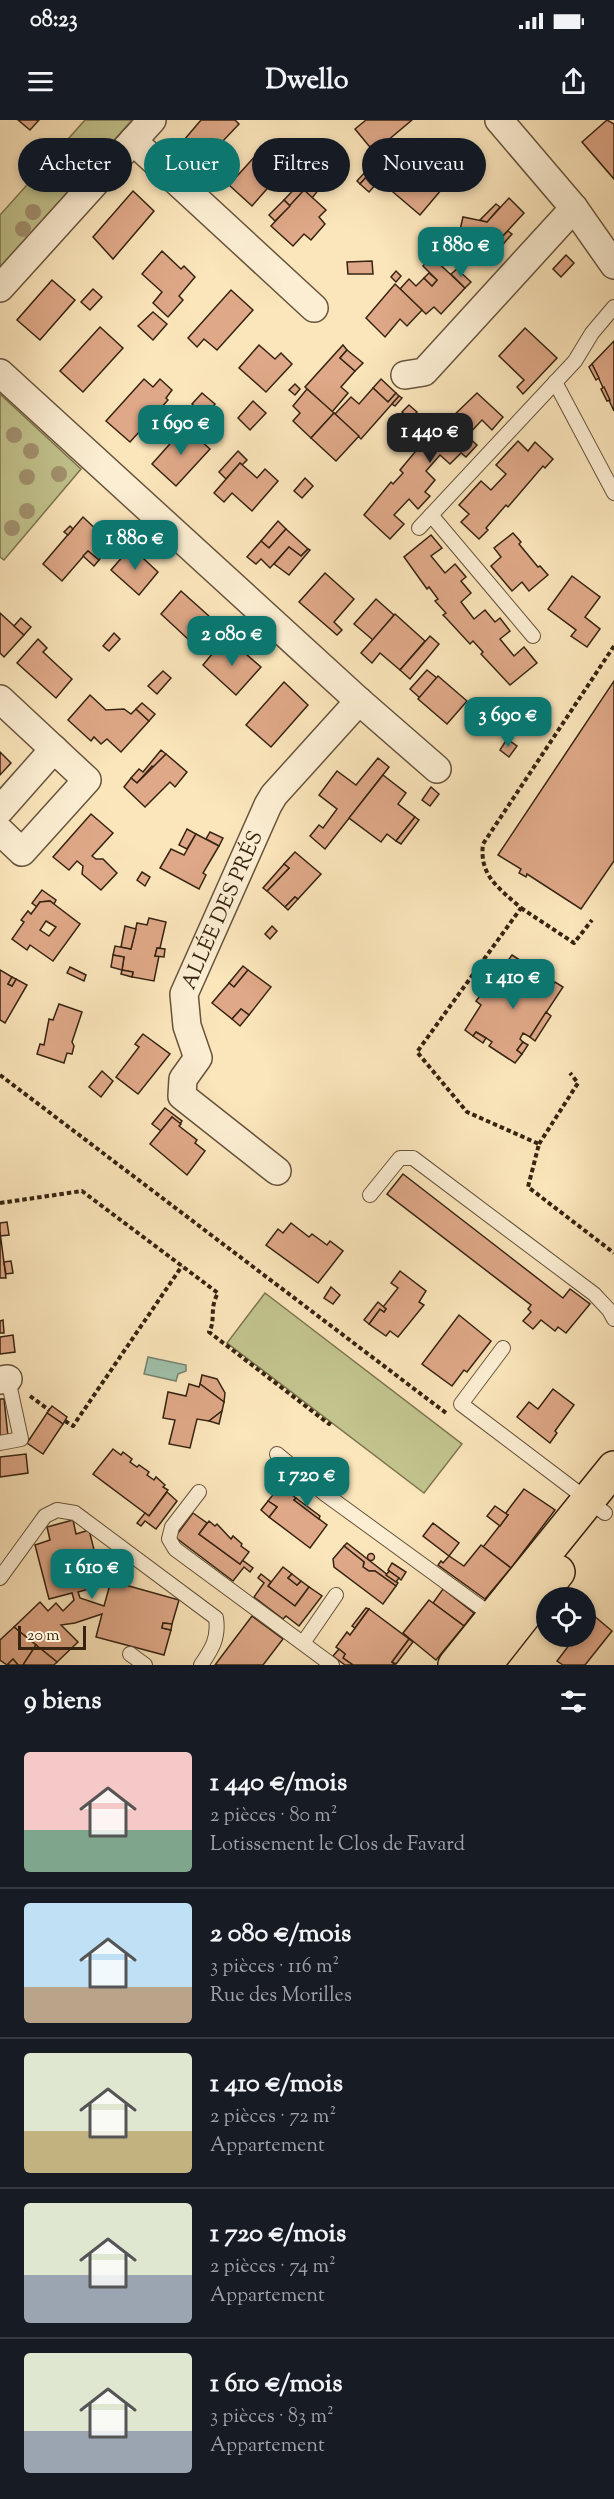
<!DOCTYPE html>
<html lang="fr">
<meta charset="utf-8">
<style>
:root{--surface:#171b24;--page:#242831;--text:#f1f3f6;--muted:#9ea1a6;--line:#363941;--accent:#0f766e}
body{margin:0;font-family:"Sorts Mill Goudy",serif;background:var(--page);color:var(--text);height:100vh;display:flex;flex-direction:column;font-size:22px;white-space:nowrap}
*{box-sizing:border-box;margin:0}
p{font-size:20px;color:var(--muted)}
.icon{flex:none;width:33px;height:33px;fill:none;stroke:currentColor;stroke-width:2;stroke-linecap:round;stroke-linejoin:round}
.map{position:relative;height:1545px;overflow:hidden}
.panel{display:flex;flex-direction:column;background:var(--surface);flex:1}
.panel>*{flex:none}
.guide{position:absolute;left:18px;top:18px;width:579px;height:54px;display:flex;gap:12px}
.fabs{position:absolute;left:536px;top:1467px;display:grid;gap:12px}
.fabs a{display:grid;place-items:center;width:60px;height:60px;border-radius:50%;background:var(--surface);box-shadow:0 3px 9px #0003;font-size:30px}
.scale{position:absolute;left:18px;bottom:15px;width:68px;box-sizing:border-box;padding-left:6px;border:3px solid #362411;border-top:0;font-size:16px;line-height:21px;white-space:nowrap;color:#362411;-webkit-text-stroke:4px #fceed3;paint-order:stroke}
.price{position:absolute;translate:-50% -51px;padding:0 14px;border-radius:12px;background:var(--accent);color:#fff;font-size:20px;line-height:39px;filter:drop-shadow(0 2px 3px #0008)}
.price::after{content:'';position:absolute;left:50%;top:36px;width:18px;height:14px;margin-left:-9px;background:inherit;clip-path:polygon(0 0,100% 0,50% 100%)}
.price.on{background:#222;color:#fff}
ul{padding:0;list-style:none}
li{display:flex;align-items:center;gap:18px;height:150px;padding:0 24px}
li+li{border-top:2px solid var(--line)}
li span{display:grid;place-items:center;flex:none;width:168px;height:120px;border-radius:6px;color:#555}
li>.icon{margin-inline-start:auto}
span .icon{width:72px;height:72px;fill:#fffc;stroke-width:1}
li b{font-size:26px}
h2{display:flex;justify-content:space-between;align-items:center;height:72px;padding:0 24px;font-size:26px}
.pill{padding:0 21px;border-radius:27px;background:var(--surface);box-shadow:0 3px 9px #0003;font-size:21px;line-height:54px}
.pill.on{background:var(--accent);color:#fff}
.status{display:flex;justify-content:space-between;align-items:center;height:42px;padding:0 30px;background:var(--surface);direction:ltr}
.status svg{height:16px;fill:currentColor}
header{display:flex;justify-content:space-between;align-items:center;height:78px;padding:0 24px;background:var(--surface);font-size:27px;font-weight:700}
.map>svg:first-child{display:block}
</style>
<div class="status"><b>08:23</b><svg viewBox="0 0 49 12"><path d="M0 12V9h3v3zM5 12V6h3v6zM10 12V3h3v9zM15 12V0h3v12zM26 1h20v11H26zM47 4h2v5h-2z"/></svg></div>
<header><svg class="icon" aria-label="menu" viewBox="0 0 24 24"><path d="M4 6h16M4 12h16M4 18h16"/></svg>Dwello<svg class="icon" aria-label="share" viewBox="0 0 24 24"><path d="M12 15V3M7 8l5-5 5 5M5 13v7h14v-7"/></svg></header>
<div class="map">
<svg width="614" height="1545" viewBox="0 0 614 1545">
<rect width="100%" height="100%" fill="#fbe5bb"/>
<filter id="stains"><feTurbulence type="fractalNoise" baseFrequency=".00333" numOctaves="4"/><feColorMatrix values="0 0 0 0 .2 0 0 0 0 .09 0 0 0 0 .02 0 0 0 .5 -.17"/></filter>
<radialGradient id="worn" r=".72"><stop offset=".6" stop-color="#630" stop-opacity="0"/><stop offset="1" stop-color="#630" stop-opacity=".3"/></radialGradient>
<g fill="#c2c38d" stroke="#7c744f" stroke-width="1.5">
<polygon points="85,0 132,0 0,148 0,95"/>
<polygon points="0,274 81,349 4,440 0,437"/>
<polygon points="265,1173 462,1324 424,1373 227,1223"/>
</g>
<polygon fill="#a0c0ab" stroke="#76826d" stroke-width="1.5" points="148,1237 186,1245 186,1251 178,1254 176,1261 144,1254"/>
<g fill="#dfa888" stroke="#362411" stroke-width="1.5" fill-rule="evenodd">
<polygon points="18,0 39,0 30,10"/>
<polygon points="201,0 235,0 239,4 205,40 184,20"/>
<polygon points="366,0 412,0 374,32 355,9"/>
<polygon points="607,0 614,4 614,59 582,22"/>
<polygon points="266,24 274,32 280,26 294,38 252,86 229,65"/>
<polygon points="431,27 458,50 420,95 393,72"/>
<polygon points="321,49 329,57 312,78 304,70"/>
<polygon points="366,51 369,54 360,64 357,61"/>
<polygon points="369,54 378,62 369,72 360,64"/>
<polygon points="298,65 304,70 290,86 284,80"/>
<polygon points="304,70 326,90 319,97 325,104 311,120 304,114 293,126 271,106"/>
<polygon points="133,71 154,91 113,139 93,117"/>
<polygon points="509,78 524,93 500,119 504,123 497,131 457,123 463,97 487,102"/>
<polygon points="284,80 290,86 275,101 269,95"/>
<polygon points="496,84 500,87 487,102 480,100"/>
<polygon points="508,111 512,114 504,123 500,119"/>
<polygon points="162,131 181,149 184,146 195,157 179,176 183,180 168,197 153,183 162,172 142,154"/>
<polygon points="566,135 574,143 561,157 553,149"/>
<polygon points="431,136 465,168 441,194 434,187 426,194 400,169 409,159 416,166 424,158 432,166 437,160 423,146"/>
<polygon points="372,141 373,154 348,154 347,142"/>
<polygon points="457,149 471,162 465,168 451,154"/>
<polygon points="396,151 401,156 396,162 391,157"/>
<polygon points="429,153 437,160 432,166 424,158"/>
<polygon points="52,160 75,180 40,220 17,200"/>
<polygon points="395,164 422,190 407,206 400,199 385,217 366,198"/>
<polygon points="93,169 102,177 90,190 81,182"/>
<polygon points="231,170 253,190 217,230 204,219 197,227 188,218"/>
<polygon points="153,192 167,204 153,220 138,206"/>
<polygon points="100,207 123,228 83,272 60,251"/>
<polygon points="525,208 557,238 523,274 517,267 524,260 499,236"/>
<polygon points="614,221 614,291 592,244"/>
<polygon points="259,225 275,239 281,233 292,244 266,272 239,248"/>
<polygon points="343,225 347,230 340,238 355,251 341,267 348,273 332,292 305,267"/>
<polygon points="347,230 363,243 355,251 340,238"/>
<polygon points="592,244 599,258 596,260 589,247"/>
<polygon points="144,259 153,267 160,259 172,270 166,278 168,280 130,322 106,301"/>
<polygon points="381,259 396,273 388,282 373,268"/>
<polygon points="295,264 300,269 295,275 289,270"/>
<polygon points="604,267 610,280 607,281 601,269"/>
<polygon points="373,268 388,282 396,273 399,276 361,319 335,294 351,277 359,284"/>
<polygon points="307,269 334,293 311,318 293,301 300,293 293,286"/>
<polygon points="202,273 215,284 205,295 192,284"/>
<polygon points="477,273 503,297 492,310 482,300 467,316 477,325 466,337 461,333 450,344 440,335 426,351 435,360 425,372 430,376 418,389 409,379 394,395 404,404 390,419 364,395 391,362 393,364 403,353 400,350 425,320 427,322 438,310 440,313 451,302 449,300"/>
<polygon points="399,276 402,278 395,286 392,284"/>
<polygon points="253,281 266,293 250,310 238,298"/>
<polygon points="409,285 417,292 410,299 402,292"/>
<polygon points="334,293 359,316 336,341 311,318"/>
<polygon points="185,307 210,329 176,366 152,344"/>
<polygon points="518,321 528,331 535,322 553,339 545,348 543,346 508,387 506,385 486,408 488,410 479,419 461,402 469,394 459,385 481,361 491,370 506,354 496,345"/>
<polygon points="238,331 247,340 242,345 240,343 226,359 219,352"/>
<polygon points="240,343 257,358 265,349 278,361 252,391 232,373 224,382 214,373"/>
<polygon points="305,358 313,366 302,378 294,371"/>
<polygon points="83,397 102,415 110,406 121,415 99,440 88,431 62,461 43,444"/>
<polygon points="278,401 286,409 269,428 261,421"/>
<polygon points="70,406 73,409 68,415 64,412"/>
<polygon points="286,409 308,429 301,436 289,427 270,448 261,439 256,444 247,437 261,421 269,428"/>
<polygon points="513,413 521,422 519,424 538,447 540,446 548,455 529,471 522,462 512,471 491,446 501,437 494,428"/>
<polygon points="431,415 442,428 431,436 445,453 455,444 466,457 461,461 471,473 461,482 474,499 485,490 495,502 500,498 510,511 500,519 514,536 524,527 537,543 510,565 481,534 483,532 473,521 470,524 446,498 443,495 446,493 435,481 438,479 429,467 427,469 404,437"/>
<polygon points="131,427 158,452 139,475 111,450"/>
<polygon points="289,427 301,436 308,429 310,430 289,455 274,444"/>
<polygon points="88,431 99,440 94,446 83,436"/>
<polygon points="325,453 354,479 334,502 342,510 337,515 299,482"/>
<polygon points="572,456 600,477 585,497 600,509 587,527 571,516 576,510 548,489"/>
<polygon points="181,471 210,497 189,520 161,494"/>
<polygon points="376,479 394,495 373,520 354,504"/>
<polygon points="0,493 24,515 4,537 0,533"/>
<polygon points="395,494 425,521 400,550 380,533 372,543 361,533"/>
<polygon points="21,498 31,507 24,515 14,506"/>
<polygon points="114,513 120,519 109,531 103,526"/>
<polygon points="430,516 439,524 410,559 400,550"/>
<polygon points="38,519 47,528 43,532 72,559 56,578 17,543"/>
<polygon points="223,521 234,531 238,527 261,547 236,575 203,545"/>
<polygon points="427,550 437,558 420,578 410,569"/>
<polygon points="163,551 171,558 157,574 148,566"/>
<polygon points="438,556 467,581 447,604 418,579"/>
<polygon points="614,561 614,741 581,789 527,754 526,757 519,753 521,749 498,735"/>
<polygon points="284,562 308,585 271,627 246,605"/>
<polygon points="90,575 106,590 124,589 131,594 136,589 149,601 121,632 107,619 101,624 94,617 91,621 68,600"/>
<polygon points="142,583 155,594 149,601 136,589"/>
<polygon points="491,590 498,596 489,608 482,602"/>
<polygon points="507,619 517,626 509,637 500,630"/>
<polygon points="161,630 166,634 154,648 152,646 137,663 131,658 139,649 143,652"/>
<polygon points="0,632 11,643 0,655"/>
<polygon points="166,634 187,652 175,667 170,662 145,687 124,667 131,658 137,663"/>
<polygon points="378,638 389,647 325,729 310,716 319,705 323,708 337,689 319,675 337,651 356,665"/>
<polygon points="383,655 406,673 398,684 415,697 396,721 387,714 381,722 349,698"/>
<polygon points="431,667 439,674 430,686 422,680"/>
<polygon points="91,694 113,713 92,736 96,739 103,739 117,753 101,770 82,754 83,746 77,741 69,750 53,737"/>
<polygon points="415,697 419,700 401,724 396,721"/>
<polygon points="187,709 196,714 187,729 179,725"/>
<polygon points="210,712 223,718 219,726 206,719"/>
<polygon points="196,714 219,726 203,753 206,755 199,769 160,748 171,729 184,735"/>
<polygon points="295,732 321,754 298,779 295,777 285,787 267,771 289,748 284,744"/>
<polygon points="284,744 289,748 267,771 263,768"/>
<polygon points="142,752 150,757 145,766 137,760"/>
<polygon points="42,770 56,780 54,784 50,781 40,782 37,787 32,783"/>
<polygon points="295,777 298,779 288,790 285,787"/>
<path d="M50,781l30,23 -27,37 -23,-16 -3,5 -15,-11 12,-17 -3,-2 7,-9 3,3 9,-12zM46,801l10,6 -7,9 -9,-6z"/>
<polygon points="149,798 166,802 160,828 157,828 155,836 159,836 154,861 132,857 133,852 122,850 124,837 113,835 115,826 131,829 137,803 147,805"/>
<polygon points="125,806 136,809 131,829 121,827"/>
<polygon points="272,806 277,811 270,819 265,814"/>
<polygon points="157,828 165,829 164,837 155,836"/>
<polygon points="113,835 124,837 122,850 111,847"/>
<polygon points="512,835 538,852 533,859 549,871 555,862 563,867 530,917 523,913 520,919 523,922 517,930 522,934 515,943 489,926 492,922 486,918 476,912 473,916 465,910 481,885 476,881 482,873 487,877 498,859 505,864 516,848 507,842"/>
<polygon points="507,842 516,848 510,856 502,850"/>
<polygon points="243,846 248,850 234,867 229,863"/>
<polygon points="70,847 86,855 84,861 67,853"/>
<polygon points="0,850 12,857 8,864 12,866 16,859 27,865 5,903 0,900"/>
<polygon points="122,850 133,852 132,857 121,854"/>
<polygon points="248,850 271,867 249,895 241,889 232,899 212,883 229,863 234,867"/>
<polygon points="493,856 498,859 487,877 482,873"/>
<polygon points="12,857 16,859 12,866 8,864"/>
<polygon points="59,884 82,892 72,922 74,926 72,934 67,933 64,943 37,934 40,924 44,925 49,899 53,900"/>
<polygon points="241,889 249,895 240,906 232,899"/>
<polygon points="546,892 551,896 535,921 530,917"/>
<polygon points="476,912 486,918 483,923 473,916"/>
<polygon points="143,914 170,934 138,974 116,957 139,927 135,924"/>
<polygon points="523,922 528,925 522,934 517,930"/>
<polygon points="102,951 113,961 101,977 89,967"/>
<polygon points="165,988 182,1001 180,1004 172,997 161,1011 152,1004"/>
<polygon points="172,997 181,1004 179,1006 197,1020 195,1023 205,1031 187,1055 150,1024"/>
<polygon points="403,1054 563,1178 570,1169 590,1184 566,1213 558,1207 555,1211 541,1200 533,1209 523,1201 531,1192 528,1189 531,1185 387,1074"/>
<polygon points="7,1102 9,1115 0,1116 0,1103"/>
<polygon points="291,1103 309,1117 312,1114 327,1125 330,1121 343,1131 318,1163 266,1125 278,1109 283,1113"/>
<polygon points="0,1112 6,1158 0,1158"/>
<polygon points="11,1141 13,1153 6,1154 4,1142"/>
<polygon points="400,1151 426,1171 419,1182 424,1185 398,1217 390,1211 386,1216 369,1204 380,1189 384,1192 386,1189 383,1187 398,1168 391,1163"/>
<polygon points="331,1167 340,1175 333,1184 324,1178"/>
<polygon points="378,1182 386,1189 384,1192 380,1189 369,1204 364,1200"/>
<polygon points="459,1195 491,1221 467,1252 464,1250 452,1266 422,1244"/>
<polygon points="3,1200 4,1213 0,1213 0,1201"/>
<polygon points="13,1215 15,1232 0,1234 0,1217"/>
<polygon points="202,1255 217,1259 225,1273 224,1282 200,1264"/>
<polygon points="189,1264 199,1267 200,1264 224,1282 222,1291 209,1301 197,1299 190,1328 169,1324 175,1300 163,1298 168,1272 186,1276"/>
<polygon points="553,1269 574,1285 555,1311 557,1313 550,1323 517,1297 529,1282 538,1289"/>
<polygon points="0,1279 4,1279 8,1316 0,1317"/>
<polygon points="52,1286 67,1297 63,1304 47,1293"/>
<polygon points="222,1291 219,1304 209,1301"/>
<polygon points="47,1293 63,1304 43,1334 27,1323"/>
<polygon points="113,1329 121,1335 123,1332 132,1339 130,1342 137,1347 139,1345 149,1352 147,1355 154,1360 156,1357 165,1365 163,1367 168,1370 149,1396 93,1354"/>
<polygon points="26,1334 28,1353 0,1357 0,1337"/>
<polygon points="280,1366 296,1378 294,1380 327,1405 310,1428 269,1397 277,1387 268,1381"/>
<polygon points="524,1369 555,1390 511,1448 483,1427 508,1395 505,1394"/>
<polygon points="167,1372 177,1381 156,1409 145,1401 141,1406 137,1403 145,1393 149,1396"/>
<polygon points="296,1378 320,1396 319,1399 294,1380"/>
<polygon points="268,1381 277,1387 269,1397 261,1390"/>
<polygon points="495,1386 508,1395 500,1406 487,1396"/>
<polygon points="193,1393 207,1403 199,1414 240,1444 242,1440 253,1448 250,1452 244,1447 233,1461 175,1417"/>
<polygon points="73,1400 76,1414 89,1410 103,1465 78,1472 80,1478 104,1486 111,1461 179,1480 172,1504 163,1503 162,1508 171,1510 164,1535 96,1517 102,1494 75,1503 61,1505 78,1522 57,1542 14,1507 40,1482 48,1491 56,1483 63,1491 74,1480 72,1473 49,1479 35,1425 50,1420 47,1407"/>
<polygon points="209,1401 215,1406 217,1404 231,1419 233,1416 242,1424 241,1426 249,1432 240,1444 199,1414"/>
<polygon points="433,1403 459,1423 449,1436 423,1416"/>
<polygon points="347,1423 398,1463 396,1466 375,1451 369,1451 363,1447 364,1442 344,1426"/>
<polygon points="481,1425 511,1448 485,1479 438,1445 441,1441 443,1443 449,1436 464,1446"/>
<polygon points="344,1426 364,1442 363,1447 369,1451 375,1451 396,1466 383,1484 334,1447 333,1439"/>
<circle cx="371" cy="1437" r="3.5"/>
<polygon points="392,1443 406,1452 401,1460 388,1450"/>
<polygon points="283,1447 292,1454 288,1458 297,1465 301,1461 309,1467 295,1486 268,1466"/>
<polygon points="389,1451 399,1458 396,1462 386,1455"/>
<polygon points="261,1454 271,1462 268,1466 295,1486 309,1467 322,1476 299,1506 286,1496 283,1499 254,1477 264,1463 258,1458"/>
<polygon points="292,1454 301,1461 297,1465 288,1458"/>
<polygon points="443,1469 474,1493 464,1506 433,1483"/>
<polygon points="429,1480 464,1506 436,1540 403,1513"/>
<polygon points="366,1488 369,1489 355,1508 352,1506"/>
<polygon points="369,1489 409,1519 392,1542 395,1545 353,1545 343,1538 345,1534 336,1527 347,1512 350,1515"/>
<polygon points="593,1495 612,1511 585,1545 563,1545 557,1541 576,1516 585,1516 585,1505"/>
<polygon points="252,1496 283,1519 263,1545 215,1545"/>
<polygon points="163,1503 172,1504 171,1510 162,1508"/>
<polygon points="14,1507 36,1525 23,1545 18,1545 13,1539 7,1545 0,1540 0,1520"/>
<polygon points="409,1519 413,1522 396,1544 392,1542"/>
<polygon points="36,1525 57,1542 54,1545 23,1545"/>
<polygon points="339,1529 345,1534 343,1538 353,1545 345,1545 333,1536"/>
<polygon points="13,1539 18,1545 7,1545"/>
</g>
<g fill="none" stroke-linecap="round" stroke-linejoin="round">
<g stroke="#67543c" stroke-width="16">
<g id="service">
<polyline points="555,262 614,373"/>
<polyline points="431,395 533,516"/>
<polyline points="419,408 575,241 592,213 614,187"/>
<polyline points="370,1075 400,1038 413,1038 594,1174 609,1190 614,1199"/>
<polyline points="503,1228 461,1284 605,1393"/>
<polyline points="0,1323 21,1319 8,1259"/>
<polyline points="277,1334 325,1374 494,1497"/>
<polyline points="199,1372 172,1407 169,1419 175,1429 332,1545"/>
<path d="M0,1458l45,-62 12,-6 18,3 141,105c3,20 -4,31 -15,47"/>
<polyline points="303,1523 336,1475"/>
<polyline points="130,1534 145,1545"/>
</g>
</g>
<g stroke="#67543c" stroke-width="30">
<g id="minor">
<polyline points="499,0 574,88 614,145"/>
<polyline points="133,21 314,188"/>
<polyline points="0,168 152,0"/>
<polyline points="0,253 359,581 437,649"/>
<polyline points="405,255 424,252 574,88"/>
<polyline points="0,579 87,660 22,732 0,711"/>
<polyline points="0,690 54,629"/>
<path id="s1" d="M277,1051l-95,-75 1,-17 15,-21 -11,-32 -3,-32 84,-189 6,-10 85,-94"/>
<polyline points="0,1260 8,1259"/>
</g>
</g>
<g stroke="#362411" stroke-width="36">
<g id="primary">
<polyline points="455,1545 614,1348"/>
<polyline points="485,1545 558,1452"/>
</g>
</g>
<g stroke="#362411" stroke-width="4" stroke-dasharray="4.5 3" stroke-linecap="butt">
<path d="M614,526l-131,198c-4,32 16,44 38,64l-104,144 50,60 72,32 -11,43 86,66"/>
<polyline points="521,788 574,823 592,800"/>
<polyline points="0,955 446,1293"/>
<polyline points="539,1024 578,963 570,953"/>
<path d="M0,1083l82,-12 136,102c-9,15 -2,28 -9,39l120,92 2,-3"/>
<polyline points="30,1276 49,1290"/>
<polyline points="65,1301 73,1306 182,1146"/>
</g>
<use href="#service" stroke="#fceed3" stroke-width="14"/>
<use href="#minor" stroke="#fceed3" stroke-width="27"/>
<use href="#primary" stroke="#fbe5bb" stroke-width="33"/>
</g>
<g fill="#a2916f">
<circle cx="65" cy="32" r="8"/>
<circle cx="73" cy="53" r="8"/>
<circle cx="33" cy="92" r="8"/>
<circle cx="23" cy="109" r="8"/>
<circle cx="14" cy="315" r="8"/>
<circle cx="31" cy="331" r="8"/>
<circle cx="59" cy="354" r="8"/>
<circle cx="27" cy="357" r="8"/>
<circle cx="27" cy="391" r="8"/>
<circle cx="12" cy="408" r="8"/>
</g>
<g text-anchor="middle" stroke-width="4.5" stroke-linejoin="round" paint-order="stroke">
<g font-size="21" fill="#362411" stroke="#fceed3">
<text dy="7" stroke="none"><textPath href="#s1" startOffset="322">ALLÉE DES PRÉS</textPath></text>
</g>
</g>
<rect width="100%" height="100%" filter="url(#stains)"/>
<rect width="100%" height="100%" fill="url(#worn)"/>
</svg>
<div class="fabs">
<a><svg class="icon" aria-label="locate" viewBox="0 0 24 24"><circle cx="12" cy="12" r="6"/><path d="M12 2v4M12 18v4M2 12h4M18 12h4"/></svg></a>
</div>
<div class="scale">20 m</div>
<b class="price" style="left:461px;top:158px">1 880 €</b>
<b class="price" style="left:181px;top:336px">1 690 €</b>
<b class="price on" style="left:430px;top:344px">1 440 €</b>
<b class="price" style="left:135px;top:451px">1 880 €</b>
<b class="price" style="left:232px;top:547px">2 080 €</b>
<b class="price" style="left:508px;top:628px">3 690 €</b>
<b class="price" style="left:513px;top:890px">1 410 €</b>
<b class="price" style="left:307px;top:1388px">1 720 €</b>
<b class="price" style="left:92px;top:1480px">1 610 €</b>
<div class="guide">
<a class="pill">Acheter</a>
<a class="pill on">Louer</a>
<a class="pill">Filtres</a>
<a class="pill">Nouveau</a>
</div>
</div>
<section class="panel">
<h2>9 biens<svg class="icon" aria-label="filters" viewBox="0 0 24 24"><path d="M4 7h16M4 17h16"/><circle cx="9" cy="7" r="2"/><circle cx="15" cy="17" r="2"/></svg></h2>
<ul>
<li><span style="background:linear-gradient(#f6c9c9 65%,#7fa58c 0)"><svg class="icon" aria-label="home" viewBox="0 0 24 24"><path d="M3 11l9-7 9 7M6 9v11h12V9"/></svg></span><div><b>1 440 €/mois</b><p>2 pièces · 80 m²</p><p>Lotissement le Clos de Favard</p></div></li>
<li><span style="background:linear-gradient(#bfe0f5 70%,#b9a48a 0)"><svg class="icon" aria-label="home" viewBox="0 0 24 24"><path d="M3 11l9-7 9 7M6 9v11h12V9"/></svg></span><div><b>2 080 €/mois</b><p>3 pièces · 116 m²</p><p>Rue des Morilles</p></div></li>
<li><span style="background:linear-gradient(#dfe7d0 65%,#c2b280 0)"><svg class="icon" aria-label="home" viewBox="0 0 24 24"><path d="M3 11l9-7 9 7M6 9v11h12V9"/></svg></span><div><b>1 410 €/mois</b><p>2 pièces · 72 m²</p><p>Appartement</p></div></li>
<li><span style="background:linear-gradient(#dfe7d0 60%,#9aa5b1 0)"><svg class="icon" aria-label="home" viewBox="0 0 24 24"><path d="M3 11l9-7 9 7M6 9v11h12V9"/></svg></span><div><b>1 720 €/mois</b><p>2 pièces · 74 m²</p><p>Appartement</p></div></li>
<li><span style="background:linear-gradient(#dfe7d0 65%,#9aa5b1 0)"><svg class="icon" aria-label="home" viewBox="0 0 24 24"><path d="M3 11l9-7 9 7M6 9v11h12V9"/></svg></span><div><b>1 610 €/mois</b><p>3 pièces · 83 m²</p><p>Appartement</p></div></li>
</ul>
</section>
